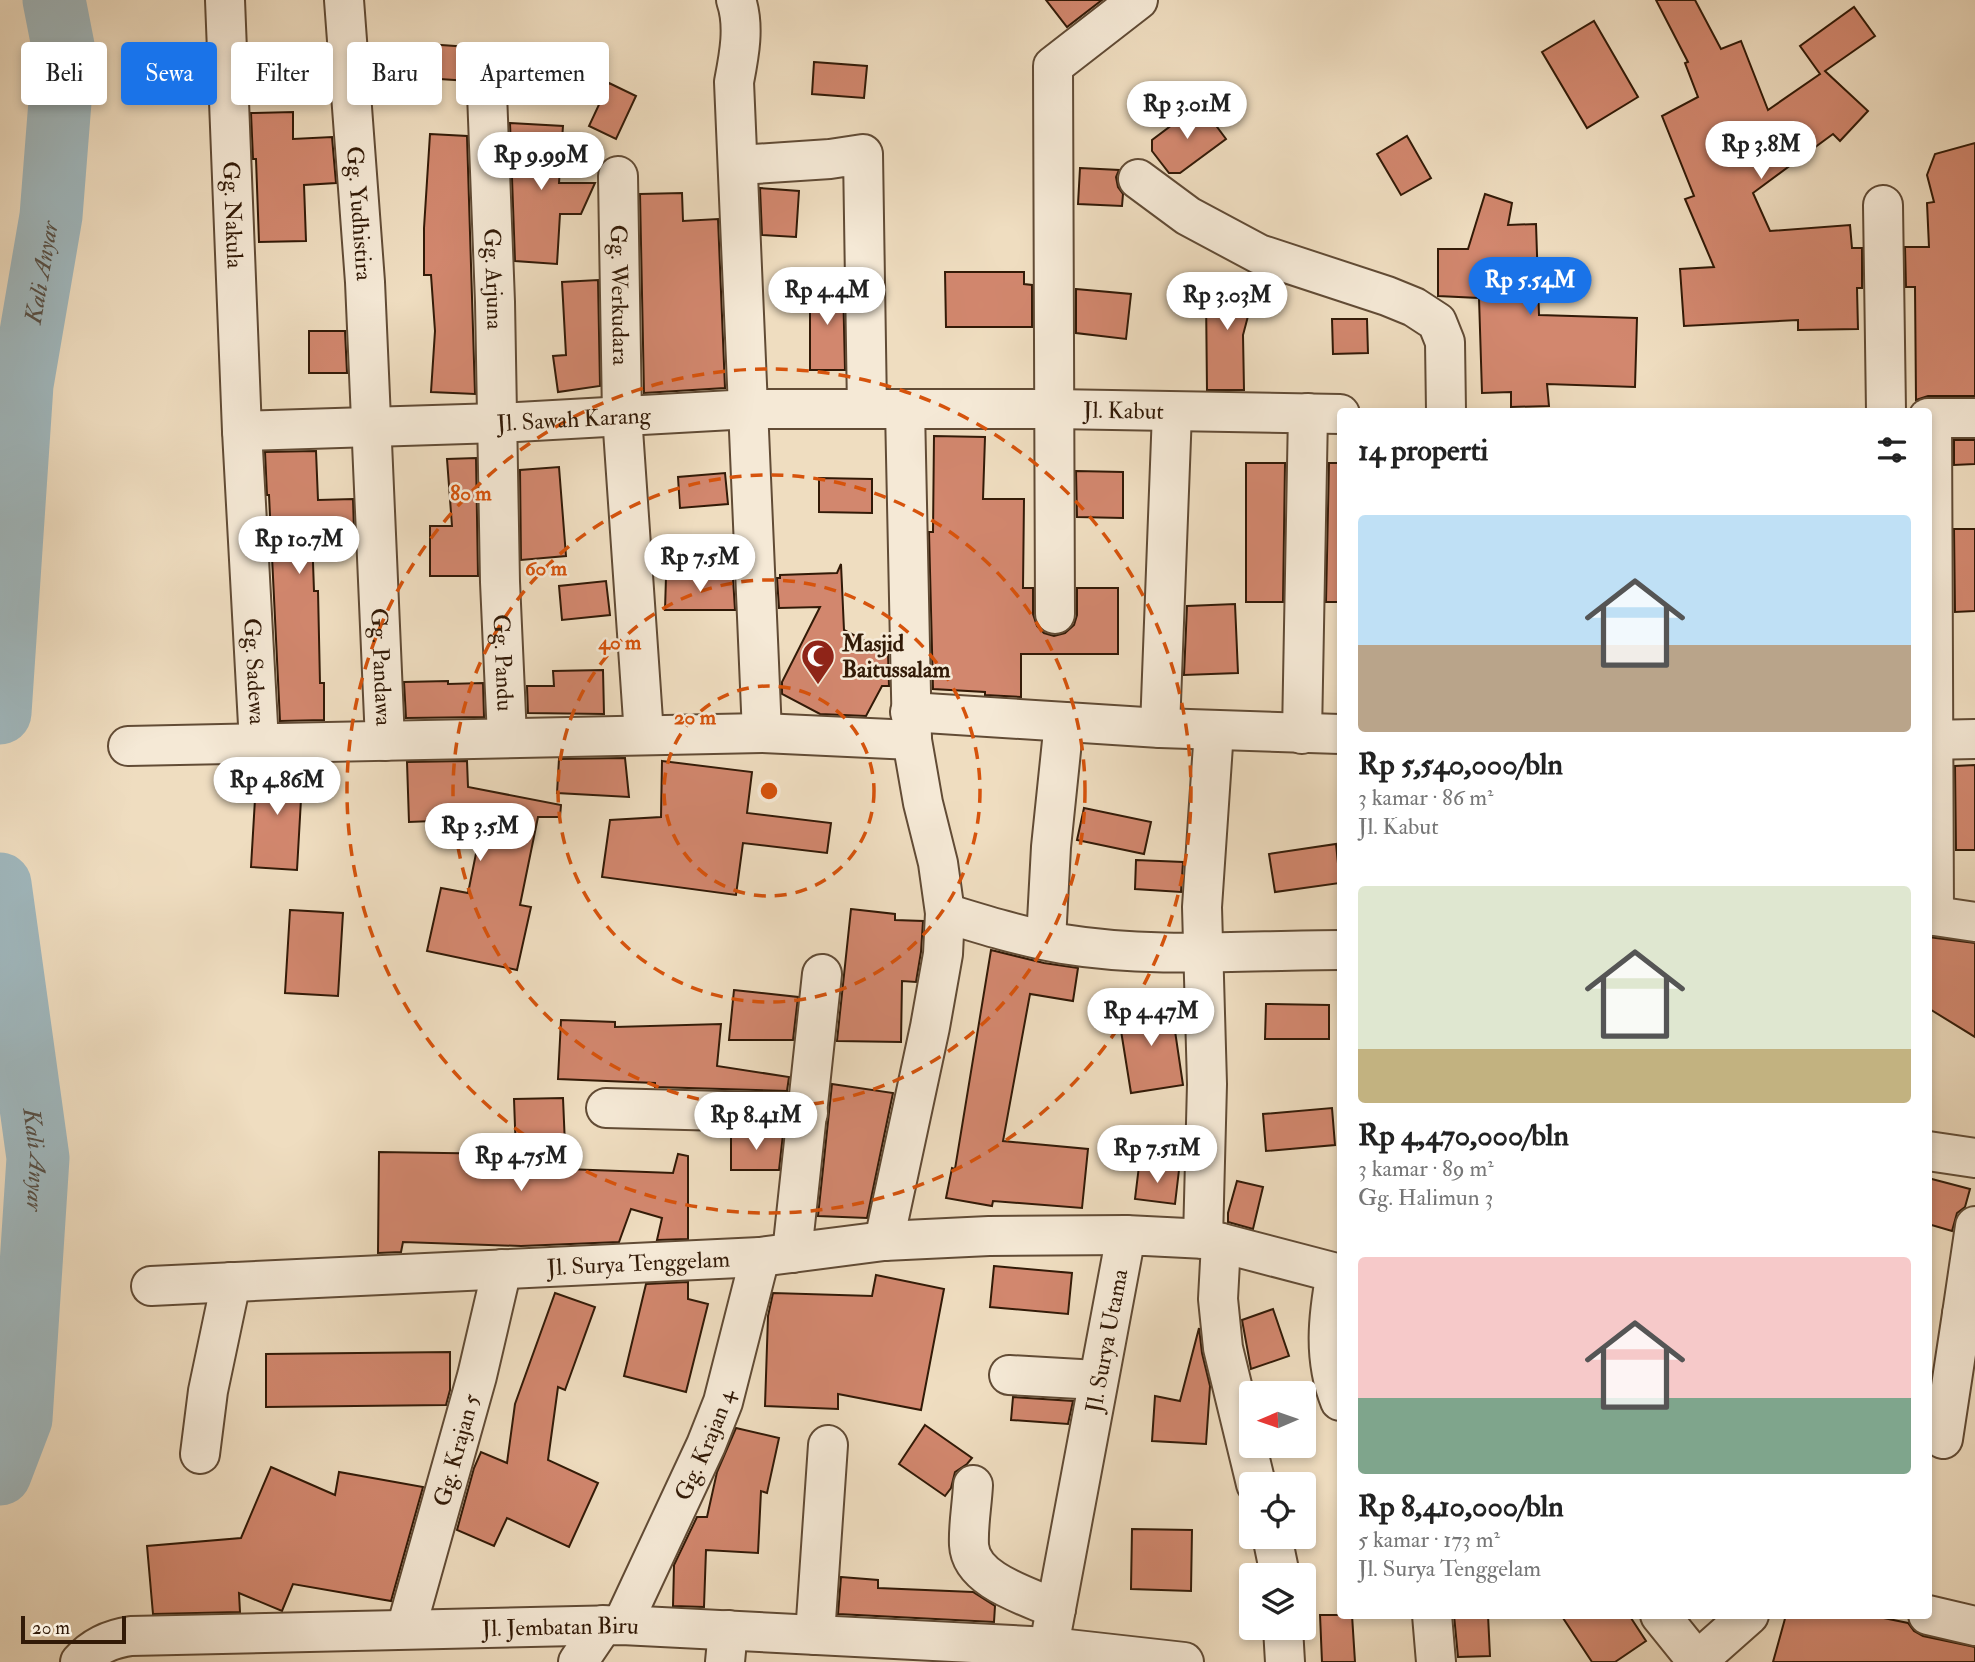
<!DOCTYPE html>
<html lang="id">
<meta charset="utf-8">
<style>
:root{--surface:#fff;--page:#f6f6f6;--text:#222;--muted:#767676;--accent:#1a73e8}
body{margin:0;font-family:"IM FELL Double Pica",serif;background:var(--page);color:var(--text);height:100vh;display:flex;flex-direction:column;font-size:26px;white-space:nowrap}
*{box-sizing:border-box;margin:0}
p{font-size:23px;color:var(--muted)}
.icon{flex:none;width:38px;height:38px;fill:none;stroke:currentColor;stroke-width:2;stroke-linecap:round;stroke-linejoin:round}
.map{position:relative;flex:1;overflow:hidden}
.panel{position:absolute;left:1337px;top:408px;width:595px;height:1211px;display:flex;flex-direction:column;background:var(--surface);border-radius:7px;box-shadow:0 4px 10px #0003}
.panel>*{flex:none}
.banner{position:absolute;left:21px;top:42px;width:665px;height:63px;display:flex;gap:14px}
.needle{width:46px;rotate:268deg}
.buttons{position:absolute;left:1239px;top:1381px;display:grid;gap:14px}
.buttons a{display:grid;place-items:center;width:77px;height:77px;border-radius:7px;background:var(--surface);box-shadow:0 4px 10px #0003;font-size:35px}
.scale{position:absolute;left:21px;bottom:18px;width:105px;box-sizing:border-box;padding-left:7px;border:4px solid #321a07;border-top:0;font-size:19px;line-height:24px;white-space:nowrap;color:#321a07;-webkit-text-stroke:5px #f5e9d6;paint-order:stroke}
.price{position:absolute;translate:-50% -60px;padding:0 16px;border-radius:24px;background:#fff;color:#222;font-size:23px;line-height:46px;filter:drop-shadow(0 2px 4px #0008)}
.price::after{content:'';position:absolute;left:50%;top:42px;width:21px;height:16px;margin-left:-10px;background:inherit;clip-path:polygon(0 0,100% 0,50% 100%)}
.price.current{background:var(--accent);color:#fff}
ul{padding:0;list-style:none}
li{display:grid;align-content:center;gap:14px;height:371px;padding:0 21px}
li span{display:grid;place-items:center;height:217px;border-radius:7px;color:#555}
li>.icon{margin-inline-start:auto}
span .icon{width:126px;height:126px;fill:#fffc;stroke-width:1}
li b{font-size:30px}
h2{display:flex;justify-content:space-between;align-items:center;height:84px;padding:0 21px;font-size:30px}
.pill{padding:0 24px;border-radius:7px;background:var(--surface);box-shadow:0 4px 10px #0003;font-size:24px;line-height:63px}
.pill.current{background:var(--accent);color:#fff}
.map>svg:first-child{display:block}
</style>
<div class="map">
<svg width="1975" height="1662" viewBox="0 0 1975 1662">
<rect width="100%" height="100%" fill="#efddc0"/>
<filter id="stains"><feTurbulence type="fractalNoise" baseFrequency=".00286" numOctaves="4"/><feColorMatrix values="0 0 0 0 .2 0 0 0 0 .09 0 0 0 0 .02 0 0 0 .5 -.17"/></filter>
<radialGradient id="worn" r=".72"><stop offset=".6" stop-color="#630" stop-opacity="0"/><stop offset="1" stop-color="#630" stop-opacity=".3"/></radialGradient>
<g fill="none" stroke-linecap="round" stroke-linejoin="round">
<g stroke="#a0b8be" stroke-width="63">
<path id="s1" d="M0,713l22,-328 29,-169 13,-165 -10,-51"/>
<path id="s2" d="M0,884l38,274 -17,261 -21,55"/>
</g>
</g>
<g fill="#d2876e" stroke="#321a07" stroke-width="2">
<polygon points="1046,0 1102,0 1067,27"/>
<polygon points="1656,0 1695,0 1721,49 1741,41 1768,110 1820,74 1800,46 1854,7 1875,36 1825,71 1868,111 1840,141 1833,134 1753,193 1770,231 1850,225 1852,248 1862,248 1862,288 1857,288 1858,329 1798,330 1798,320 1684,326 1680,269 1714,267 1685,199 1694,196 1662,116 1698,97 1685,63 1688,62"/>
<polygon points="1594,21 1638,97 1587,128 1542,52"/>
<polygon points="427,44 483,48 482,72 475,75 469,81 425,78"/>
<polygon points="814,62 867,66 864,98 812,94"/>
<polygon points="609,83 636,96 616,139 589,126"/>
<polygon points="1200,104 1226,139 1180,173 1169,173 1152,151 1152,140"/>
<polygon points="293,112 293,139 332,137 336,183 304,185 306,241 259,242 256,159 253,159 251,113"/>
<polygon points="510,123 563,126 559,183 595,183 581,214 560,214 557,264 515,261"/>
<polygon points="430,134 467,136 475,394 431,392 435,331 431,275 424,275 424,228"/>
<polygon points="1407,136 1431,178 1401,195 1377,154"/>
<polygon points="1975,143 1975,396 1928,396 1916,400 1915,287 1906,287 1905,247 1929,247 1927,203 1934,202 1927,175 1935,154"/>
<polygon points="1080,168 1119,170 1116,177 1118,187 1123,194 1122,206 1078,204"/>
<polygon points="760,188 799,191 796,237 762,235"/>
<polygon points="682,193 683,221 718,219 725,388 644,393 640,194"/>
<polygon points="1485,194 1512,203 1508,225 1536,224 1539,315 1637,318 1635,387 1547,384 1549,406 1511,407 1511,392 1482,393 1479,298 1438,296 1438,249 1468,249"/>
<polygon points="945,272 1024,272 1024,284 1032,285 1032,327 946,327"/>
<polygon points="1212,275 1256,286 1243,335 1244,390 1207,390 1206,296"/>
<polygon points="598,280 600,386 558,392 553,356 566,355 562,282"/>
<polygon points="810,284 843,284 845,370 810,370"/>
<polygon points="1076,289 1131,294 1126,339 1076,333"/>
<polygon points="1332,319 1367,319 1368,353 1333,354"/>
<polygon points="309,331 345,331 347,373 309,373"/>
<polygon points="934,436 985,437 983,499 1024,499 1023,588 1033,588 1033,614 1037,626 1044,633 1054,636 1065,633 1074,625 1077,615 1077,588 1118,588 1118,654 1021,654 1021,697 985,695 985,692 933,689 929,532 933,532"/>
<polygon points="1954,440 1975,440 1975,464 1954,465"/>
<polygon points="316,451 318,500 353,499 354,532 312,534 314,591 318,591 320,683 324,683 324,720 280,721 269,495 267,495 265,452"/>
<polygon points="476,458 478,576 430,576 430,526 452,526 447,459"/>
<polygon points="1246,463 1285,463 1283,602 1246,602"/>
<polygon points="1329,463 1340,463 1340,602 1326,602"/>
<polygon points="559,467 566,556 521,560 520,470"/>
<polygon points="1076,471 1123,472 1123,518 1077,517"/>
<polygon points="725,473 728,504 680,508 678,477"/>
<polygon points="819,478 872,479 872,513 819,512"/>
<polygon points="1954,529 1975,529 1975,611 1955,612"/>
<polygon points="841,564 844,630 888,653 889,686 882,686 866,716 820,714 782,694 782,682 820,607 779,608 777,578 780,578 780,575 837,573"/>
<polygon points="666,577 733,578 735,610 665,610"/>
<polygon points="606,581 610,615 562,620 559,586"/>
<polygon points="1235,604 1238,673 1184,675 1187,606"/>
<polygon points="603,670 604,714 528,713 527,686 554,686 553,671"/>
<polygon points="448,681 448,684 483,683 484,717 406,718 404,682"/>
<polygon points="625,758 629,797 557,793 559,759"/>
<polygon points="467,761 468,787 561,805 560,817 538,817 520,905 531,907 517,970 427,951 441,888 468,893 483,819 409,822 407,762"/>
<polygon points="662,761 752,772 747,813 831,823 827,853 743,843 736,895 602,877 610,820 661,817"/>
<polygon points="303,764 297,870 251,867 257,765"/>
<polygon points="1975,765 1975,850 1956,850 1955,766"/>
<polygon points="1084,808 1151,822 1144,854 1077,840"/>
<polygon points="1336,844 1340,883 1275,892 1269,854"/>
<polygon points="1136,860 1183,862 1181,892 1135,889"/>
<polygon points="851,909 895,914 895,920 923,921 921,952 916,982 902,981 901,1042 837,1041"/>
<polygon points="290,910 343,913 338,996 285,993"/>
<polygon points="1928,937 1975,943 1975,1037 1928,1008"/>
<polygon points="991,950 1044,963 1078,968 1073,1001 1030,994 1003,1141 1088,1149 1082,1208 993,1201 992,1206 946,1198 952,1168 955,1169"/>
<polygon points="734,990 798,997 793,1040 729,1040"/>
<polygon points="1171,1004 1183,1085 1131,1093 1118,1012"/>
<polygon points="1266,1004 1329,1005 1329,1039 1265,1039"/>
<polygon points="561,1020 615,1022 615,1027 721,1024 717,1066 789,1077 787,1091 655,1087 655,1083 558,1079"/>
<polygon points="832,1084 893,1093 867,1218 818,1216"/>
<polygon points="563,1098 566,1169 673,1173 678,1154 688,1156 688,1239 657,1240 662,1218 631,1209 619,1242 521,1246 403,1242 401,1252 378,1253 379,1152 516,1154 514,1099"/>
<polygon points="1332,1108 1335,1145 1266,1151 1263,1114"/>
<polygon points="731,1133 783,1134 779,1170 731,1170"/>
<polygon points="1139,1166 1179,1170 1175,1204 1135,1199"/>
<polygon points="1928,1178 1970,1189 1965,1207 1957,1213 1952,1231 1928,1224"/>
<polygon points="1237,1181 1263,1187 1253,1229 1228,1222 1228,1213"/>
<polygon points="994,1266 1072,1273 1068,1314 990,1307"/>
<polygon points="876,1275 944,1289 921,1410 838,1394 838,1409 765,1406 768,1316 773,1293 872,1296"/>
<polygon points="688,1282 688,1299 708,1304 686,1392 624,1376 646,1284"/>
<polygon points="555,1293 595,1307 565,1390 558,1387 548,1460 598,1483 569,1547 507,1518 494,1546 457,1530 474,1468 481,1452 507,1463 515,1404"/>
<polygon points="1273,1309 1289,1356 1251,1369 1242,1320"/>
<polygon points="1199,1328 1202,1353 1210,1386 1206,1444 1152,1441 1155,1396 1180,1401"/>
<polygon points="450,1352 450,1390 446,1405 266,1407 266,1354"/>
<polygon points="1013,1397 1073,1401 1068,1424 1011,1420"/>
<polygon points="925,1425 972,1458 967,1464 955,1472 951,1488 945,1496 899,1464"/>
<polygon points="736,1428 779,1438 767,1493 761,1491 758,1553 706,1550 704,1607 673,1606 674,1565 697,1517 707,1517 717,1472"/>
<polygon points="271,1467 335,1495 339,1472 423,1487 391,1601 293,1584 282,1611 239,1593 240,1612 153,1614 147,1546 241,1538"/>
<polygon points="1132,1529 1192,1530 1191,1591 1131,1589"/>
<polygon points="841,1577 878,1580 878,1588 973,1592 995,1606 994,1622 838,1614"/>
<polygon points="1320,1615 1352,1615 1355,1662 1322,1662"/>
<polygon points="1454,1615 1488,1615 1490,1656 1458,1657"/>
<polygon points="1561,1615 1629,1615 1646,1641 1615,1662 1592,1662"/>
<polygon points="1786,1615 1869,1615 1908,1623 1914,1631 1923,1636 1975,1647 1975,1662 1773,1662"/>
</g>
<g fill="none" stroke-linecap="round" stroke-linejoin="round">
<g stroke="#614b35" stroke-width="42">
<g id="minor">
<path id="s3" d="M225,0l17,431 17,312"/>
<path id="s4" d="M344,0l21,282 20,459"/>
<path d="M736,0c9,26 3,56 -2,82l28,651"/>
<path id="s5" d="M487,93l8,209 5,280 7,155"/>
<polyline points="739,165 830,159 863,154 867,409"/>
<path id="s6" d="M618,176l4,239 22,320"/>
<polyline points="1138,179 1188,216 1259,254 1387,296 1414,307 1437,322 1445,342 1446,411"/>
<polyline points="1883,205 1886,411"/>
<polyline points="1928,418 1975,418"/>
<polyline points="1932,418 1934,916"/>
<path id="s7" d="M242,431l256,-8 252,-14h304l286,5"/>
<polyline points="1055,614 1053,66 1138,0"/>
<polyline points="910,712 1160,728 1340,734"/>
<polyline points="1160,728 1172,412"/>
<polyline points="1302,734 1308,413"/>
<polyline points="1928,740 1975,739"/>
<polyline points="128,746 762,733 912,740"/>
<path d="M945,913c39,12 78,24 118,31 91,15 186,6 277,6"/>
<polyline points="1928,915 1975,922"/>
<polyline points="1046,940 1051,847 1064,722"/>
<polyline points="606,1108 808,1113"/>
<polyline points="1928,1151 1975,1158"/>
<polyline points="1975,1226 1962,1314 1975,1316"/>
<polyline points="1203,1239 1207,1084 1202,907 1214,730"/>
<polyline points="884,1241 930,1027 943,954 945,913 938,863 923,803 912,740 905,409"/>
<polyline points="1221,1243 1218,1299 1223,1348 1256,1484"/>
<polyline points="792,1253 822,974"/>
<path d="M1336,1273c-8,43 -13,86 4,128"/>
<path id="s8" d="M151,1286l609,-29 124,-16 105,-5 137,-1"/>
<polyline points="1009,1375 1097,1380"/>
<polyline points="1943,1439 1962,1314"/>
<polyline points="200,1454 208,1391 231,1282"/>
<path d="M973,1485c-1,20 -5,41 -4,60 2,36 59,51 87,64"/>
<polyline points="1272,1536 1280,1575"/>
<polyline points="1432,1615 1436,1662"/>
<polyline points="1660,1615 1697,1661"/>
<polyline points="1928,1615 1975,1626"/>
<path id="s9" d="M622,1625l84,-180 17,-43 37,-145"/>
<polyline points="1283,1628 1285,1662"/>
<path id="s10" d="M406,1629l71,-253 25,-107"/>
<polyline points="815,1635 828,1445"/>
<path id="s11" d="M80,1662c14,-16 30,-23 51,-26l491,-11 428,22 134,15"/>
<polyline points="578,1662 603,1625"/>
<polyline points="725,1662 728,1630"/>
<path id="s12" d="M1046,1662l80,-427 80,4 134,35"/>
<polyline points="1696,1662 1749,1615"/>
</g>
</g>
<use href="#minor" stroke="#f5e9d6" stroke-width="38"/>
</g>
<g fill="none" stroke="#d6530c" stroke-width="3.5" stroke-dasharray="12 9">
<circle cx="769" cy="791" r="105"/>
<circle cx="769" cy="791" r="211"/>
<circle cx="769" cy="791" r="316"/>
<circle cx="769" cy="791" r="422"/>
</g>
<defs>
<g id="mosque-pin" transform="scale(1.75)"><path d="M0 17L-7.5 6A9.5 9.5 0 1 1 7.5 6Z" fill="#8f2418" stroke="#f5e9d6"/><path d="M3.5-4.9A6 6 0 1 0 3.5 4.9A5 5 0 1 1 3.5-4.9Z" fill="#fff"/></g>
</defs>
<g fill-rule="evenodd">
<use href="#mosque-pin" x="818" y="656"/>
</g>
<g text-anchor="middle" stroke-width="5" stroke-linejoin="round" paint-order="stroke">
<g font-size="23" fill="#321a07" stroke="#f5e9d6">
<text dy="8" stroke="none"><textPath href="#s4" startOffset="214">Gg. Yudhistira</textPath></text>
<text dy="8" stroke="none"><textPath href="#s3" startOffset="215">Gg. Nakula</textPath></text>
<text dy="8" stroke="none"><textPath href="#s5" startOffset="186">Gg. Arjuna</textPath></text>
<text dy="8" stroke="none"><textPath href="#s6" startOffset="119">Gg. Werkudara</textPath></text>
<text dy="8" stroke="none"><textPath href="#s7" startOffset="882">Jl. Kabut</textPath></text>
<text dy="8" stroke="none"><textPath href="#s7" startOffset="332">Jl. Sawah Karang</textPath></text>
<text dy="8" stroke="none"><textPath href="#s5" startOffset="570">Gg. Pandu</textPath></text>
<text dy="8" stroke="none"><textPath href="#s4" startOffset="668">Gg. Pandawa</textPath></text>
<text dy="8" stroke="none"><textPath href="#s3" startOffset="672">Gg. Sadewa</textPath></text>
<text dy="8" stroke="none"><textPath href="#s8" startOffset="488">Jl. Surya Tenggelam</textPath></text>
<text dy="8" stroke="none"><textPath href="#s12" startOffset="327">Jl. Surya Utama</textPath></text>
<text dy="8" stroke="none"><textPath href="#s9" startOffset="198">Gg. Krajan 4</textPath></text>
<text dy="8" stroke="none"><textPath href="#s10" startOffset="186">Gg. Krajan 5</textPath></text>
<text dy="8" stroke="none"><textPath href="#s11" startOffset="488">Jl. Jembatan Biru</textPath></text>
</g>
<g font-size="23" font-weight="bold" fill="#321a07" stroke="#f5e9d6" text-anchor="start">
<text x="842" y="651">Masjid<tspan x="842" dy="26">Baitussalam</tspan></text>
</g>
<g font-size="24" font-style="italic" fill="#585147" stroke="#f5e9d6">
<text dy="8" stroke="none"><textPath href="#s1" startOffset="443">Kali Anyar</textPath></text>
<text dy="8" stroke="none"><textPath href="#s2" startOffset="278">Kali Anyar</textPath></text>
</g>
</g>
<circle cx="769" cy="791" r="10" fill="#d6530c" stroke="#f5e9d6" stroke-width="3.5"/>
<g font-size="21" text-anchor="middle" font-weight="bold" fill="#d6530c" stroke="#f5e9d6" stroke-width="5" stroke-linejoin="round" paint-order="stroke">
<text x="471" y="500">80 m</text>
<text x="546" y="575">60 m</text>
<text x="620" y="649">40 m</text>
<text x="695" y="724">20 m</text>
</g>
<rect width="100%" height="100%" filter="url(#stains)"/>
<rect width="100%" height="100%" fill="url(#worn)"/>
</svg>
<div class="buttons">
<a><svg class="needle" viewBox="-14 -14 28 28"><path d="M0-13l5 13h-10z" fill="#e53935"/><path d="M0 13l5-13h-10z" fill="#767676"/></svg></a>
<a><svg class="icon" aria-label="locate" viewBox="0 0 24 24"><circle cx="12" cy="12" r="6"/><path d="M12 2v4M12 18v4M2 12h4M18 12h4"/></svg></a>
<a><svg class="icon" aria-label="layers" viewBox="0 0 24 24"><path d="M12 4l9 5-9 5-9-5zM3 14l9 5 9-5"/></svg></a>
</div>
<div class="scale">20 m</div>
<b class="price" style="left:1187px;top:141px">Rp 3.01M</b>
<b class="price" style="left:1761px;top:181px">Rp 3.8M</b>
<b class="price" style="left:541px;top:192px">Rp 9.99M</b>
<b class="price current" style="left:1530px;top:317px">Rp 5.54M</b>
<b class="price" style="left:827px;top:327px">Rp 4.4M</b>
<b class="price" style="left:1227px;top:332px">Rp 3.03M</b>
<b class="price" style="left:299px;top:576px">Rp 10.7M</b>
<b class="price" style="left:700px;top:594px">Rp 7.5M</b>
<b class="price" style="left:277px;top:817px">Rp 4.86M</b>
<b class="price" style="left:480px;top:863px">Rp 3.5M</b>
<b class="price" style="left:1151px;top:1048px">Rp 4.47M</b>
<b class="price" style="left:756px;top:1152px">Rp 8.41M</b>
<b class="price" style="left:1157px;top:1185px">Rp 7.51M</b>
<b class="price" style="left:521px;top:1193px">Rp 4.75M</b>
<div class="banner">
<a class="pill">Beli</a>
<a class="pill current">Sewa</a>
<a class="pill">Filter</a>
<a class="pill">Baru</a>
<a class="pill">Apartemen</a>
</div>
<section class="panel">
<h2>14 properti<svg class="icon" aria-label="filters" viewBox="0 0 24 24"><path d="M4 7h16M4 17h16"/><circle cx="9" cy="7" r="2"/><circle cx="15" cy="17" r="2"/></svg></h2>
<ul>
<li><span style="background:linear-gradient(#bfe0f5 60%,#b9a48a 0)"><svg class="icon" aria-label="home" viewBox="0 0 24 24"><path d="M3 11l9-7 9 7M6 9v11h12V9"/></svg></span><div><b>Rp 5,540,000/bln</b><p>3 kamar · 86 m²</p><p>Jl. Kabut</p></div></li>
<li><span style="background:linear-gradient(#dfe7d0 75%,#c2b280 0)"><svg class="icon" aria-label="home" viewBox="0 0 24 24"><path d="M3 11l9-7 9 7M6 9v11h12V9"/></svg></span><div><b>Rp 4,470,000/bln</b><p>3 kamar · 89 m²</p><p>Gg. Halimun 3</p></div></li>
<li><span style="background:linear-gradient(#f6c9c9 65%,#7fa58c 0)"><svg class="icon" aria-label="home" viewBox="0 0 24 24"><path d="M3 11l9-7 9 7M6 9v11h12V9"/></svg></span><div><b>Rp 8,410,000/bln</b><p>5 kamar · 173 m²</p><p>Jl. Surya Tenggelam</p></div></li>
</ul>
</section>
</div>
